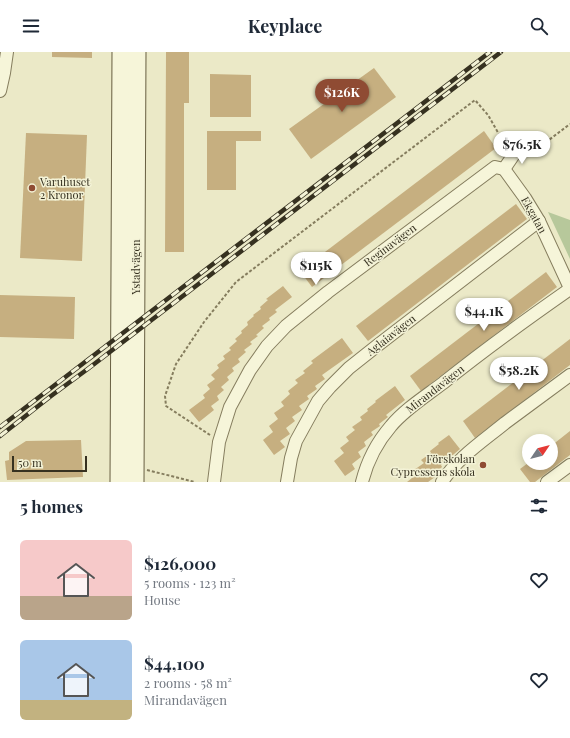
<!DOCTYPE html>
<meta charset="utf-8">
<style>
:root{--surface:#fff;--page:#f6f6f7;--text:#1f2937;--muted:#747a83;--accent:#8f4b33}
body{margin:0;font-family:"Playfair Display",serif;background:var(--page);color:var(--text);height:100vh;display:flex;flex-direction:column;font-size:15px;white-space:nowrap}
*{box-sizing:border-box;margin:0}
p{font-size:13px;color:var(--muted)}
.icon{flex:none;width:22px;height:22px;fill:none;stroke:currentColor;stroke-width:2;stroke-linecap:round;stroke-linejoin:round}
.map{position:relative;height:430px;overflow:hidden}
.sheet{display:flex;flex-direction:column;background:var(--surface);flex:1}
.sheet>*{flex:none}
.needle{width:26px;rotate:55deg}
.controls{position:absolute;left:522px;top:382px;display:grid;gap:8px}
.controls a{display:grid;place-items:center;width:36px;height:36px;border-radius:50%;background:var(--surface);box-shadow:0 2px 10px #0003;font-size:20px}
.scale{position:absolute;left:12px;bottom:10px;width:75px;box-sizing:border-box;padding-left:4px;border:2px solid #363120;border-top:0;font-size:11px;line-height:14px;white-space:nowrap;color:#363120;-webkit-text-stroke:3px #f3f2d6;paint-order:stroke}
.price{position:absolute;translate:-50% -34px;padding:0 9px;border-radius:14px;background:#fff;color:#222;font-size:13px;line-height:26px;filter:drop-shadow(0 1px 2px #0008)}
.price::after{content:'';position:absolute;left:50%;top:24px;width:12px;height:9px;margin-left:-6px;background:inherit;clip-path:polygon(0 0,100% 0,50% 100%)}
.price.active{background:var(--accent);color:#fff}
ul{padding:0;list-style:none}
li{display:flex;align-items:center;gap:12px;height:100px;padding:0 20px}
li span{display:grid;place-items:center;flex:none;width:112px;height:80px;border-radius:6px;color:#555}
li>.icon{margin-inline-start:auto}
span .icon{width:48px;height:48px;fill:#fffc;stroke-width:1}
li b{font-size:17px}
h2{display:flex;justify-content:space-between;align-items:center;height:48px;padding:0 20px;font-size:17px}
header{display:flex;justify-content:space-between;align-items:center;height:52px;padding:0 20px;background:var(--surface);font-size:18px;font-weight:700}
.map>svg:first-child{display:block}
</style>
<header><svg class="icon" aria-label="menu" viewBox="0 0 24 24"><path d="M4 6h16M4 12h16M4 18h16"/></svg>Keyplace<svg class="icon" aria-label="search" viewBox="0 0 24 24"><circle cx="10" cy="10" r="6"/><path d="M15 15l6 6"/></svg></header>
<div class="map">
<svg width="570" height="430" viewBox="0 0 570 430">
<rect width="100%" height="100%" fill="#ebe9c7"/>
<polygon fill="#b7c89b" points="548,160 570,168 570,207"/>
<g fill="#c6af80">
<polygon points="52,0 92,0 92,6 52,5"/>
<polygon points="166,0 189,0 189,51 184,51 184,200 165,200"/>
<polygon points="374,16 396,45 311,107 289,77"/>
<polygon points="210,22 251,23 251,65 210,65"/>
<polygon points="207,79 261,79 261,89 236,89 236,138 207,138"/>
<polygon points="484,79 496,96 312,235 300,219"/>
<polygon points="26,81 87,83 82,209 20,206"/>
<polygon points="516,152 527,167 368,289 356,274"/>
<polygon points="546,220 557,235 421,339 410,324"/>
<polygon points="283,234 292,245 275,258 277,260 269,266 270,268 262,274 264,276 256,283 258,284 250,290 252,292 244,298 246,300 238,307 240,310 232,316 234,319 227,325 229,328 221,335 224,338 217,344 219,348 211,354 214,358 199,370 189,358 205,346 203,343 210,337 207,333 215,327 211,323 219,316 217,313 225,307 223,304 231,298 229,296 237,289 235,287 242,281 241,279 248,273 247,270 254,264 253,263 261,257 260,255 268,248 266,247"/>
<polygon points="0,243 75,245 74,287 0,285"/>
<polygon points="342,286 353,301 322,323 325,327 315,334 317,337 307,344 309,347 299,354 302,358 292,365 295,369 286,376 290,382 280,389 285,395 274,403 263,388 273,380 269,374 278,367 274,361 284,354 281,350 290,342 288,339 298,331 295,328 305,321 303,319 313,311 311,309"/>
<polygon points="570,287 570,313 475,386 463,369"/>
<polygon points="395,334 405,348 386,363 388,365 379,372 380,374 371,380 373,383 364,390 366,394 358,400 361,405 352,412 355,417 345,424 334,409 344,401 340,396 349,389 346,385 355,378 352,375 362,368 360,365 368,359 367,357 376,350 375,349"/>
<polygon points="570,379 570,403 535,430 530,430 520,417 528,411 551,411 551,394"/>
<polygon points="449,383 460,397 441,413 442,415 433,423 435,425 428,430 407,430 417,422 414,418 424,411 421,408 431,401 430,399 439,392 438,391"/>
<polygon points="81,388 83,425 7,428 5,409 9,408 9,400 26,389"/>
</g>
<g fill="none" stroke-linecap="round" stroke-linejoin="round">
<g stroke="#857d5e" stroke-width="14">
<g id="street">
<polyline points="0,39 4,21 7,0"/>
<polyline points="504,117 525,146 539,169 570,236"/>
<polyline points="504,117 519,95"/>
<polyline points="214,430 219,390 230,355 250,318 267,294 286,274 328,240 495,115 504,117"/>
<polyline points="287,430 291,406 296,389 318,349 330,335 349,316 378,293 539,169"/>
<path d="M362,430c5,-20 16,-41 29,-56 14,-17 35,-30 52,-43 41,-33 84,-64 127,-94"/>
<path d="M442,430c15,-24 41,-41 63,-59 22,-16 43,-32 65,-48"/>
<polyline points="547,430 570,413"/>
</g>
</g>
<g stroke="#675e41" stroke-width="19">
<g id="secondary">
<polyline points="119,430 121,0"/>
<polyline points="135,430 137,0"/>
</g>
</g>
<g stroke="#857d5e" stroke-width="2" stroke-dasharray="3 2" stroke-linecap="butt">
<polyline points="529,99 533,100 570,72"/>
<polyline points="210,383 166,354 165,344 176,312 204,270 236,230 475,48 488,63 500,84 508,95"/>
<polyline points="147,418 195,430"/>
</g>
<use href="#street" stroke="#f6f5d9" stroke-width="12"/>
<use href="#secondary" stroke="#f6f5d9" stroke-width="17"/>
<g stroke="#363120" stroke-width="4.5">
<g id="rail">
<polyline points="0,375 490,0"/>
<polyline points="0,384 51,344 89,316 501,0"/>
</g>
</g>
<use href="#rail" stroke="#f3f2d6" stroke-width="3" stroke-dasharray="9" stroke-linecap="butt"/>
</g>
<g fill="#8f4b33" stroke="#f3f2d6" stroke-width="1.5">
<circle cx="32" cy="136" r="4"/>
<circle cx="483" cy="413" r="4"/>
</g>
<g text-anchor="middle" stroke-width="3" stroke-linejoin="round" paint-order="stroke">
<g font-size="11" fill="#363120" stroke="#f3f2d6" text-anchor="start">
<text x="40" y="134">Varuhuset<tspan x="40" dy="13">2 Kronor</tspan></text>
<text x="475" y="411" text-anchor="end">Förskolan<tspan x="475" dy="13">Cypressens skola</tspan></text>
</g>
<g font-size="11" fill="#363120" stroke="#f3f2d6">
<text transform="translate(534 163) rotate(61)" y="4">Ekgatan</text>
<text transform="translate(390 193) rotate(-37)" y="4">Reginavägen</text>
<text transform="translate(136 215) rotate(-90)" y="4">Ystadvägen</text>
<text transform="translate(391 283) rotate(-38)" y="4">Aglaiavägen</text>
<text transform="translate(435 337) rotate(-38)" y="4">Mirandavägen</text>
</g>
</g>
</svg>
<div class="controls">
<a><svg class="needle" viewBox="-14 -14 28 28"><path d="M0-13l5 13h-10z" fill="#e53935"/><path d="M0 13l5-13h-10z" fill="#747a83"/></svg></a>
</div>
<div class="scale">50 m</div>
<b class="price active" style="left:342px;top:61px">$126K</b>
<b class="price" style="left:522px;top:113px">$76.5K</b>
<b class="price" style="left:316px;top:234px">$115K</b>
<b class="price" style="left:484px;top:280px">$44.1K</b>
<b class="price" style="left:519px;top:339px">$58.2K</b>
</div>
<section class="sheet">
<h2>5 homes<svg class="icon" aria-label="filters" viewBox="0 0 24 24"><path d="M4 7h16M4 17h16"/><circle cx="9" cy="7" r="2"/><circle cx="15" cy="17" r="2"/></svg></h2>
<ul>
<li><span style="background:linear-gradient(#f6c9c9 70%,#b9a48a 0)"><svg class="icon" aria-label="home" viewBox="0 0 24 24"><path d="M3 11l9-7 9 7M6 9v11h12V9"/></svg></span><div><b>$126,000</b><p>5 rooms · 123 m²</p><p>House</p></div><svg class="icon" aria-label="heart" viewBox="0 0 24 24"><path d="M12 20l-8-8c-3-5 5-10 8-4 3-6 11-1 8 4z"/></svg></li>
<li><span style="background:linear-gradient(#a9c7e8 75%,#c2b280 0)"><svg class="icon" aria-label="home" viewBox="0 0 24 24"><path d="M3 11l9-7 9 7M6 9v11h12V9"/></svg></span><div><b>$44,100</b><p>2 rooms · 58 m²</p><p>Mirandavägen</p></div><svg class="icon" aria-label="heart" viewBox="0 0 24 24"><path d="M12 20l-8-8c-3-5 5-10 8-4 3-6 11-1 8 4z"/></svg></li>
</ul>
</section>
